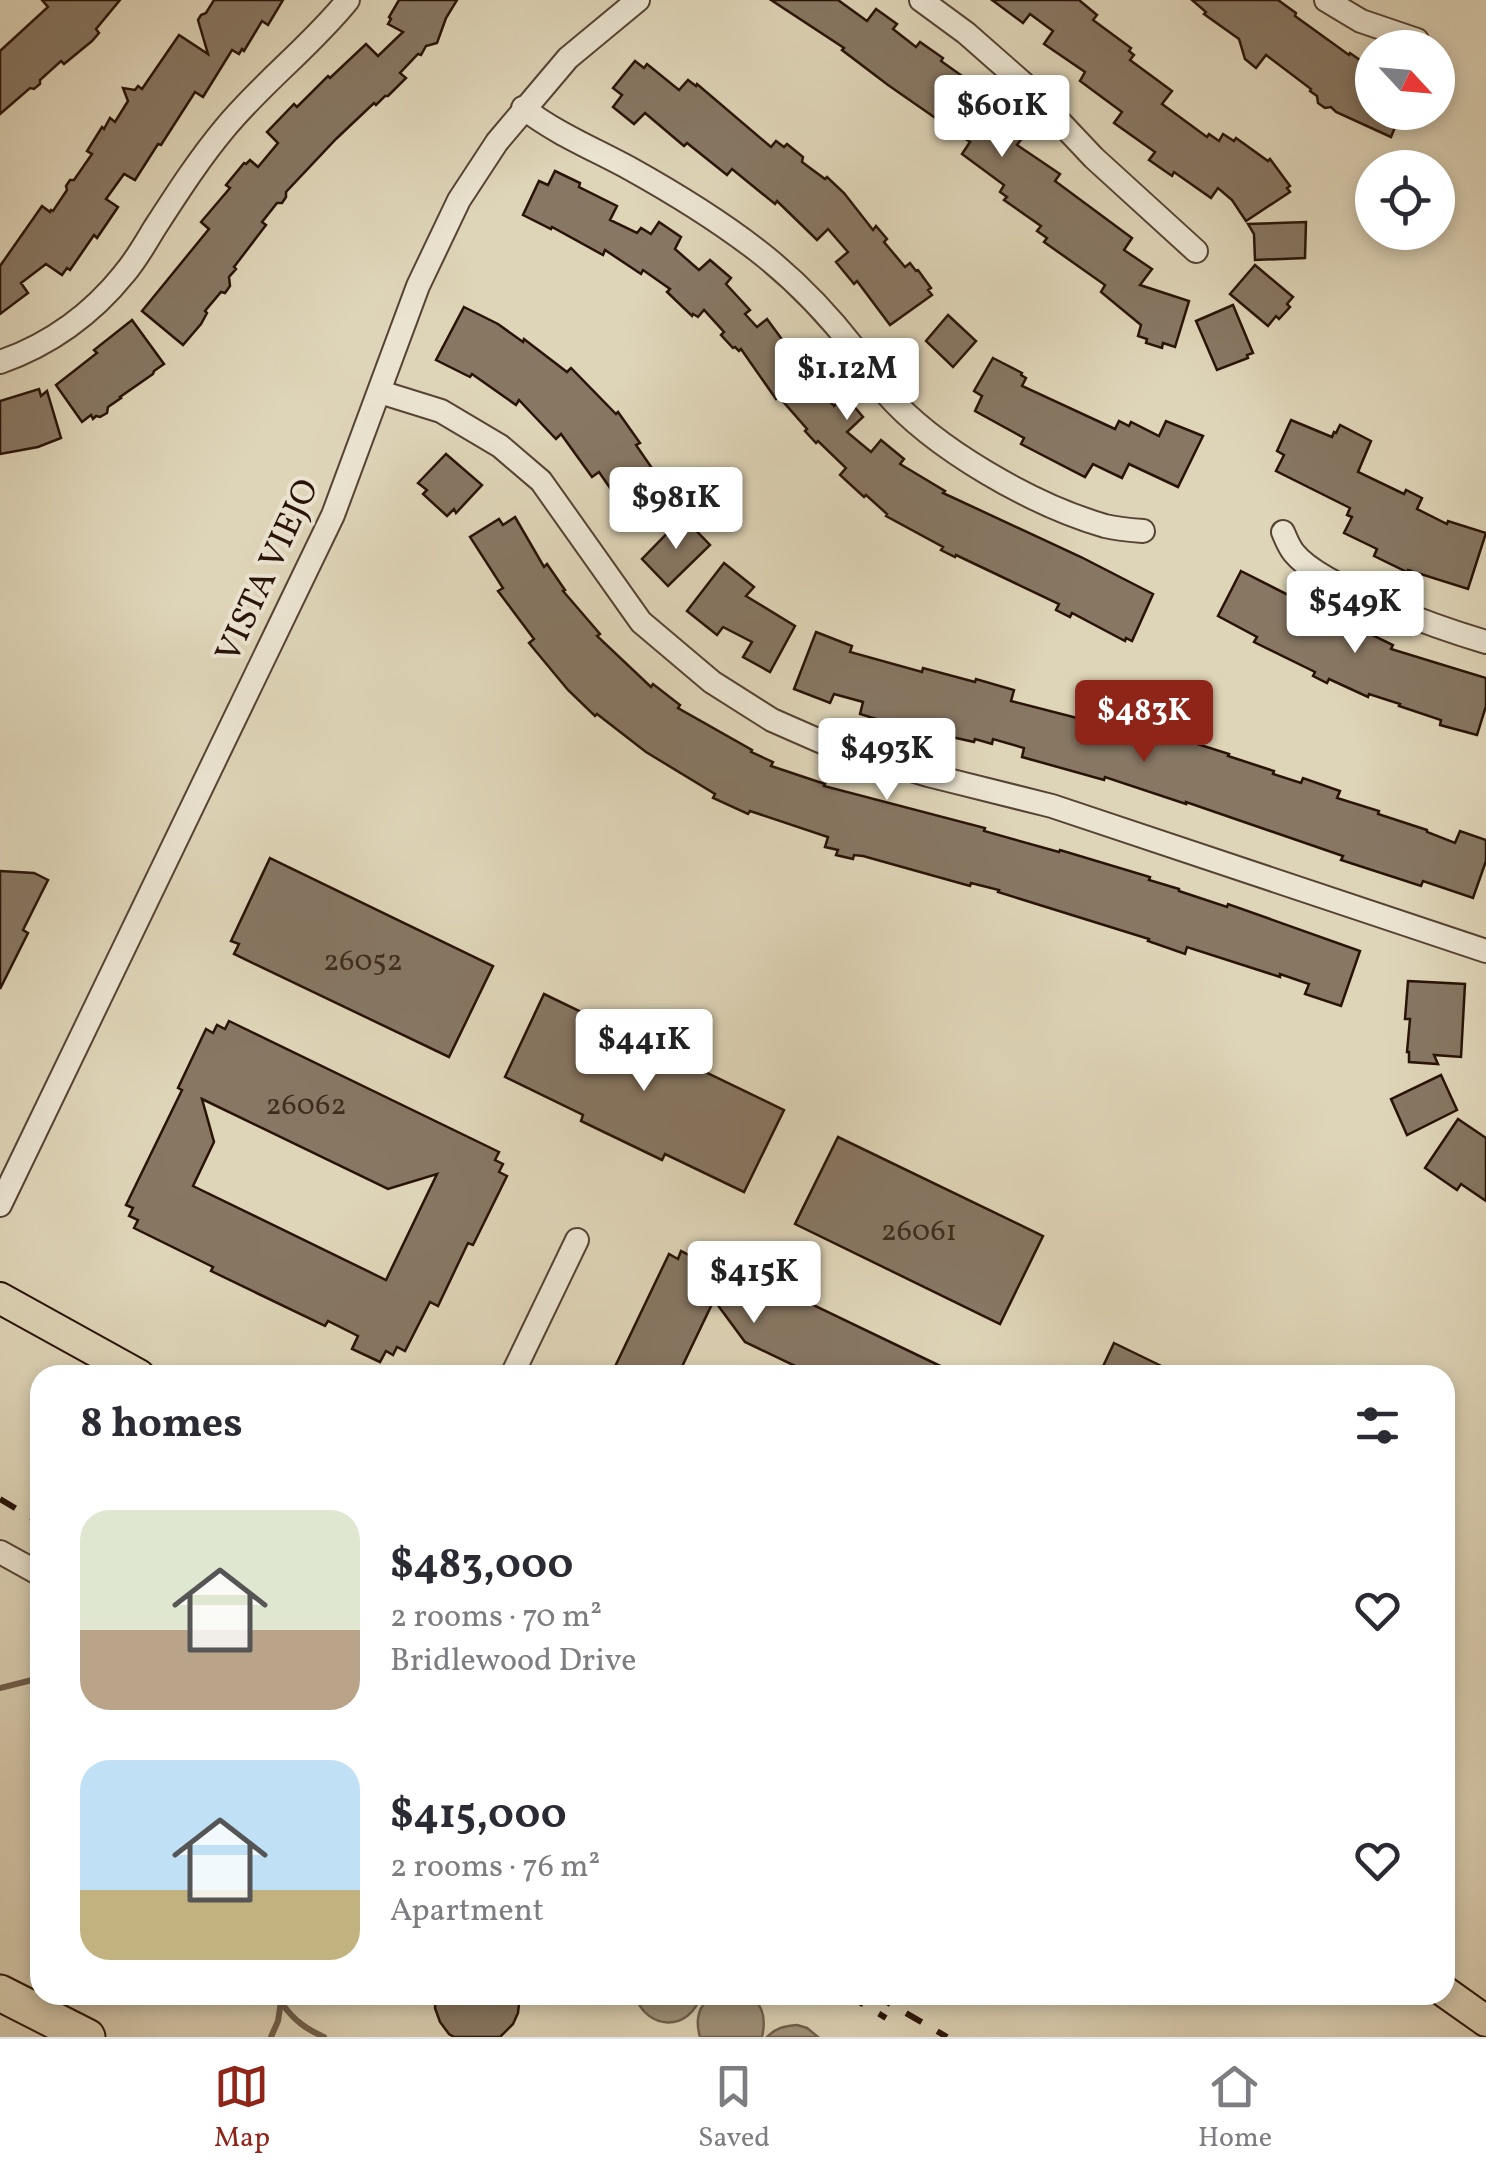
<!DOCTYPE html>
<meta charset="utf-8">
<style>
:root{--surface:#fff;--page:#f7f7f7;--text:#2b2b33;--muted:#7c7c81;--line:#e1e1e2;--accent:#8f2418}
body{margin:0;font-family:Vollkorn,serif;background:var(--page);color:var(--text);height:100vh;display:flex;flex-direction:column;font-size:38px;white-space:nowrap}
*{box-sizing:border-box;margin:0}
p{font-size:32px;color:var(--muted)}
.icon{flex:none;width:55px;height:55px;fill:none;stroke:currentColor;stroke-width:2;stroke-linecap:round;stroke-linejoin:round}
.map{position:relative;flex:1;overflow:hidden}
.details{position:absolute;left:30px;top:1365px;width:1425px;height:640px;display:flex;flex-direction:column;background:var(--surface);border-radius:30px;box-shadow:0 5px 15px #0003}
.details>*{flex:none}
.needle{width:65px;rotate:116deg}
.controls{position:absolute;left:1355px;top:30px;display:grid;gap:20px}
.controls a{display:grid;place-items:center;width:100px;height:100px;border-radius:50%;background:var(--surface);box-shadow:0 5px 15px #0003;font-size:50px}
.price{position:absolute;translate:-50% -85px;padding:0 22px;border-radius:10px;background:#fff;color:#222;font-size:32px;line-height:65px;filter:drop-shadow(0 2px 5px #0008)}
.price::after{content:'';position:absolute;left:50%;top:60px;width:30px;height:22px;margin-left:-15px;background:inherit;clip-path:polygon(0 0,100% 0,50% 100%)}
.price.current{background:var(--accent);color:#fff}
ul{padding:0;list-style:none}
li{display:flex;align-items:center;gap:30px;height:250px;padding:0 50px}
li span{display:grid;place-items:center;flex:none;width:280px;height:200px;border-radius:30px;color:#555}
li>.icon{margin-inline-start:auto}
span .icon{width:120px;height:120px;fill:#fffc;stroke-width:1}
li b{font-size:42px}
h2{display:flex;justify-content:space-between;align-items:center;height:120px;padding:0 50px;font-size:42px}
.tabs{display:flex;justify-content:space-around;align-items:center;height:140px;border-top:2px solid var(--line);background:var(--surface);font-size:28px;color:var(--muted)}
.tabs a{display:grid;justify-items:center;gap:5px}
.tabs .current{color:var(--accent)}
.map>svg:first-child{display:block}
</style>
<div class="map">
<svg width="1486" height="2037" viewBox="0 0 1486 2037">
<rect width="100%" height="100%" fill="#ded4b7"/>
<filter id="stains"><feTurbulence type="fractalNoise" baseFrequency=".002" numOctaves="4"/><feColorMatrix values="0 0 0 0 .2 0 0 0 0 .09 0 0 0 0 .02 0 0 0 .5 -.17"/></filter>
<radialGradient id="worn" r=".72"><stop offset=".6" stop-color="#630" stop-opacity="0"/><stop offset="1" stop-color="#630" stop-opacity=".3"/></radialGradient>
<g fill="#a0927b" stroke="#705f4d" stroke-width="2.5">
<path d="M635,1995h66c-11,37 -55,36 -66,0z"/>
<path d="M712,1995h38c14,11 16,25 12,42h-62c-5,-17 -2,-30 12,-42z"/>
<path d="M797,2025l10,3 11,9h-51c9,-9 17,-11 30,-12z"/>
</g>
<g fill="none" stroke-linecap="round" stroke-linejoin="round">
<g stroke="#705f4d" stroke-width="6">
<polyline points="0,1688 40,1678"/>
<path d="M283,2005c12,16 23,24 41,32"/>
<polyline points="271,2037 278,2021 282,1995"/>
</g>
</g>
<g fill="#877763" stroke="#291307" stroke-width="2.5" fill-rule="evenodd">
<polygon points="42,0 120,0 96,29 99,33 92,41 64,64 61,61 40,80 40,84 34,89 30,88 0,114 0,51 48,7"/>
<polygon points="214,0 283,0 268,25 262,21 244,51 242,49 239,54 232,50 203,97 195,92 161,145 158,144 135,180 124,174 106,199 118,207 97,238 94,235 70,270 67,268 62,275 46,264 21,283 28,293 0,314 0,266 42,206 50,212 51,210 53,211 67,190 66,186 70,180 74,180 92,154 87,151 102,127 104,129 110,118 115,122 128,101 123,88 135,90 138,86 142,89 179,35 208,54 198,20 201,15 206,13"/>
<polygon points="399,0 457,0 446,18 437,43 426,46 421,55 418,54 400,73 406,78 388,96 385,96 376,105 374,103 336,139 286,192 286,197 282,203 277,203 262,222 266,225 234,267 236,269 229,277 230,286 225,293 221,292 205,311 207,313 201,324 183,345 142,311 209,229 201,222 230,188 226,185 244,163 246,164 250,160 258,167 278,143 267,132 294,104 297,107 328,76 330,78 366,44 378,56 403,32 388,24 391,19 389,17"/>
<polygon points="771,0 838,0 867,21 876,9 897,24 893,29 916,47 920,42 943,58 941,61 986,93 980,101 1025,134 1017,145 1060,174 1055,181 1132,238 1124,250 1152,269 1140,285 1189,301 1175,347 1163,343 1162,348 1146,343 1147,339 1138,336 1141,325 1101,292 1105,285 1044,242 1047,238 1037,231 1041,226 1004,200 1007,197 1000,192 1004,185 962,154 970,142 888,85 842,50 844,48"/>
<polygon points="992,0 1079,0 1097,15 1093,20 1131,48 1129,51 1134,55 1130,60 1172,91 1162,104 1207,137 1209,134 1219,141 1223,134 1234,141 1236,138 1268,161 1270,159 1290,186 1287,188 1290,192 1246,221 1232,200 1218,188 1211,198 1174,172 1172,176 1149,160 1155,152 1114,123 1122,112 1080,81 1085,72 1044,44 1053,31 1030,14 1023,23"/>
<polygon points="1192,0 1278,0 1296,13 1295,16 1349,55 1350,53 1364,63 1362,65 1371,72 1363,83 1372,87 1372,112 1401,112 1391,137 1336,112 1331,107 1325,108 1318,103 1317,96 1310,91 1311,89 1266,55 1256,68 1245,59 1239,39 1204,14 1206,12"/>
<polygon points="635,61 644,68 647,64 679,90 688,80 696,86 697,84 771,147 776,141 784,147 787,144 803,157 802,162 825,179 827,177 844,193 873,230 876,226 887,239 884,242 905,267 910,263 916,271 918,270 931,288 928,290 932,295 890,325 857,281 854,284 836,262 848,252 828,229 817,240 777,201 775,204 732,169 727,175 687,143 684,146 645,113 634,124 613,107 622,95 613,88"/>
<polygon points="555,171 580,183 579,187 617,206 610,220 637,233 641,228 651,234 659,222 681,237 675,249 699,270 710,260 731,278 726,284 750,310 745,314 757,327 767,319 795,357 802,352 803,355 809,351 824,372 812,381 834,406 845,396 863,417 847,432 871,452 881,440 904,459 900,464 945,491 943,493 1081,557 1153,594 1132,641 1126,638 1125,641 1072,613 1070,617 1056,610 1059,604 956,555 955,557 941,550 943,547 886,516 887,514 866,495 864,497 840,475 846,468 818,441 816,443 805,431 807,429 779,397 776,399 741,349 739,351 735,347 733,348 721,335 724,332 704,310 698,317 693,314 692,316 667,292 670,289 643,270 641,274 605,250 603,255 552,227 551,229 523,215 539,181 548,185"/>
<polygon points="1306,222 1305,258 1255,260 1254,234 1248,224"/>
<polygon points="1255,265 1293,297 1287,304 1290,307 1279,319 1276,316 1268,326 1230,294"/>
<polygon points="1233,305 1253,353 1247,355 1248,358 1217,370 1196,321"/>
<polygon points="464,307 498,324 523,342 524,339 567,372 571,368 616,414 618,412 640,443 636,445 669,493 626,523 615,506 618,503 617,498 599,472 592,477 561,434 556,439 519,400 516,405 472,374 470,377 436,360"/>
<polygon points="948,315 976,341 953,367 926,341"/>
<polygon points="132,320 164,364 154,371 153,374 120,397 121,398 108,407 107,413 100,417 96,416 93,419 91,415 82,422 56,385 97,353 94,350"/>
<polygon points="993,358 1022,373 1021,375 1026,378 1022,386 1115,429 1119,421 1129,426 1131,422 1159,436 1166,421 1203,436 1178,487 1129,464 1122,478 1093,464 1085,477 1021,444 1024,438 975,411 982,396 974,391"/>
<polygon points="39,389 41,396 47,391 61,438 38,447 0,454 0,401"/>
<polygon points="1291,420 1332,437 1334,432 1336,433 1340,425 1371,441 1358,472 1404,494 1406,490 1422,498 1417,509 1447,524 1448,521 1486,533 1468,589 1408,570 1407,572 1374,556 1377,549 1344,533 1352,517 1347,515 1350,508 1276,471 1284,455 1277,451"/>
<polygon points="446,454 482,485 456,513 454,509 447,516 423,494 427,490 418,483"/>
<polygon points="515,517 544,567 547,564 565,590 563,591 600,634 597,636 651,687 653,684 680,705 678,708 752,750 751,752 773,762 771,766 825,784 824,786 985,828 984,831 1059,852 1060,850 1150,877 1149,880 1179,889 1179,891 1227,907 1228,904 1360,951 1341,1006 1305,994 1309,984 1280,974 1280,977 1187,947 1185,954 1148,941 1149,939 998,892 999,890 971,883 970,886 863,856 854,855 853,859 836,855 838,850 825,847 828,837 750,811 748,814 713,798 715,794 646,752 597,714 595,716 568,690 529,643 534,639 498,591 503,588 470,537 499,519 503,525"/>
<polygon points="683,517 710,545 668,586 642,559"/>
<polygon points="724,563 754,587 746,596 795,626 770,672 743,657 752,642 723,627 717,635 687,611"/>
<polygon points="1241,571 1361,632 1362,630 1393,645 1391,649 1486,678 1486,706 1477,735 1440,725 1441,720 1399,706 1400,704 1369,694 1368,697 1329,679 1327,683 1313,676 1315,672 1254,642 1257,637 1218,616"/>
<polygon points="816,632 852,646 850,652 922,672 923,668 975,682 976,679 1014,690 1011,701 1081,719 1091,721 1092,718 1139,733 1141,726 1229,754 1228,756 1274,771 1273,774 1301,783 1303,778 1340,791 1337,798 1379,811 1378,814 1427,830 1427,832 1455,843 1460,831 1486,840 1486,861 1473,898 1423,881 1421,886 1341,860 1343,856 1186,802 1186,804 1105,777 1104,780 1022,757 1024,748 993,739 992,744 975,739 974,742 889,723 860,714 863,702 834,694 830,703 794,689"/>
<polygon points="270,858 493,966 449,1057 234,954 239,944 231,941"/>
<polygon points="0,871 34,873 48,880 23,930 28,933 0,989"/>
<polygon points="1408,981 1465,984 1461,1057 1434,1055 1438,1064 1409,1062 1409,1052 1407,1052 1410,1019 1405,1019"/>
<polygon points="544,994 784,1110 744,1192 665,1154 662,1160 581,1121 583,1115 505,1077"/>
<path d="M229,1021l270,131 -4,8 8,4 -4,8 8,4 -34,69 -5,-2 -30,63 -8,-4 -25,49 -8,-4 -4,8 -7,-4 -6,11 -28,-13 6,-13 -30,-15 -3,5 -114,-55 2,-4 -79,-39 4,-8 -9,-4 4,-8 -7,-3 56,-115 -4,-2 28,-59 7,4 4,-8 8,4zM202,1099l186,90 49,-15 -51,106 -193,-94 21,-44z"/>
<polygon points="1441,1075 1457,1110 1407,1135 1391,1099"/>
<polygon points="1458,1119 1486,1138 1486,1201 1461,1184 1457,1190 1425,1168"/>
<polygon points="838,1137 1043,1236 1000,1324 795,1224"/>
<polygon points="693,1248 755,1277 959,1375 814,1375 745,1342 714,1300 678,1375 611,1375 669,1254 678,1259 681,1251 689,1255"/>
<polygon points="1114,1343 1180,1375 1099,1375"/>
<polygon points="436,1995 520,1995 518,2013 513,2024 500,2037 454,2037 449,2034 440,2022 435,2008"/>
</g>
<g fill="none" stroke-linecap="round" stroke-linejoin="round">
<g stroke="#564333" stroke-width="26">
<g id="minor">
<polyline points="921,0 966,33 1024,84 1094,158 1196,251"/>
<polyline points="1326,0 1361,21 1417,40"/>
<path d="M523,108c34,26 69,40 106,60 45,25 89,52 129,83 36,28 68,61 96,97 11,14 20,30 31,44 49,57 148,113 220,134 12,3 25,4 38,5"/>
<path d="M0,362c49,-17 92,-48 124,-88 12,-14 21,-30 30,-45 22,-34 45,-70 71,-101 38,-46 86,-82 123,-128"/>
<polyline points="380,392 441,411 500,446 541,481 641,622 712,682 772,720 829,745 928,775 1052,806 1486,951"/>
<path d="M1283,532c3,7 6,15 11,21 27,34 148,76 192,89"/>
<polyline points="0,1205 333,515 418,286 459,200 497,142 568,58 638,0"/>
<polyline points="512,1375 577,1240"/>
<polyline points="0,1552 40,1574"/>
</g>
</g>
<g stroke="#291307" stroke-width="34">
<g id="major">
<polyline points="0,1298 139,1375"/>
<polyline points="1445,1992 1486,2021"/>
</g>
</g>
<g stroke="#291307" stroke-width="39">
<polyline id="highway" points="0,1993 87,2037"/>
</g>
<use href="#minor" stroke="#eae3d0" stroke-width="22"/>
<use href="#major" stroke="#ded4b7" stroke-width="30"/>
<use href="#highway" stroke="#ded4b7" stroke-width="35"/>
<g stroke="#291307" stroke-width="6" stroke-dasharray="18 18" stroke-linecap="butt">
<polyline points="0,1499 40,1523"/>
<polyline points="848,1995 886,2018"/>
<polyline points="875,1995 947,2037"/>
</g>
</g>
<g text-anchor="middle" stroke-width="8" stroke-linejoin="round" paint-order="stroke">
<g font-size="30" fill="#402c1e">
<text x="363" y="970">26052</text>
<text x="306" y="1114">26062</text>
<text x="919" y="1240">26061</text>
</g>
<g font-size="35" fill="#291307" stroke="#eae3d0">
<text transform="translate(266 570) rotate(-65)" y="12">VISTA VIEJO</text>
</g>
</g>
<rect width="100%" height="100%" filter="url(#stains)"/>
<rect width="100%" height="100%" fill="url(#worn)"/>
</svg>
<div class="controls">
<a><svg class="needle" viewBox="-14 -14 28 28"><path d="M0-13l5 13h-10z" fill="#e53935"/><path d="M0 13l5-13h-10z" fill="#7c7c81"/></svg></a>
<a><svg class="icon" aria-label="locate" viewBox="0 0 24 24"><circle cx="12" cy="12" r="6"/><path d="M12 2v4M12 18v4M2 12h4M18 12h4"/></svg></a>
</div>
<b class="price" style="left:1002px;top:160px">$601K</b>
<b class="price" style="left:847px;top:423px">$1.12M</b>
<b class="price" style="left:676px;top:552px">$981K</b>
<b class="price" style="left:1355px;top:656px">$549K</b>
<b class="price current" style="left:1144px;top:765px">$483K</b>
<b class="price" style="left:887px;top:803px">$493K</b>
<b class="price" style="left:644px;top:1094px">$441K</b>
<b class="price" style="left:754px;top:1326px">$415K</b>
<section class="details">
<h2>8 homes<svg class="icon" aria-label="filters" viewBox="0 0 24 24"><path d="M4 7h16M4 17h16"/><circle cx="9" cy="7" r="2"/><circle cx="15" cy="17" r="2"/></svg></h2>
<ul>
<li><span style="background:linear-gradient(#dfe7d0 60%,#b9a48a 0)"><svg class="icon" aria-label="home" viewBox="0 0 24 24"><path d="M3 11l9-7 9 7M6 9v11h12V9"/></svg></span><div><b>$483,000</b><p>2 rooms · 70 m²</p><p>Bridlewood Drive</p></div><svg class="icon" aria-label="heart" viewBox="0 0 24 24"><path d="M12 20l-8-8c-3-5 5-10 8-4 3-6 11-1 8 4z"/></svg></li>
<li><span style="background:linear-gradient(#bfe0f5 65%,#c2b280 0)"><svg class="icon" aria-label="home" viewBox="0 0 24 24"><path d="M3 11l9-7 9 7M6 9v11h12V9"/></svg></span><div><b>$415,000</b><p>2 rooms · 76 m²</p><p>Apartment</p></div><svg class="icon" aria-label="heart" viewBox="0 0 24 24"><path d="M12 20l-8-8c-3-5 5-10 8-4 3-6 11-1 8 4z"/></svg></li>
</ul>
</section>
</div>
<nav class="tabs">
<a class="current"><svg class="icon" aria-label="map" viewBox="0 0 24 24"><path d="M3 6l6-2 6 2 6-2v14l-6 2-6-2-6 2zM9 4v14M15 6v14"/></svg>Map</a>
<a><svg class="icon" aria-label="saved" viewBox="0 0 24 24"><path d="M7 4h10v16l-5-4-5 4z"/></svg>Saved</a>
<a><svg class="icon" aria-label="home" viewBox="0 0 24 24"><path d="M3 11l9-7 9 7M6 9v11h12V9"/></svg>Home</a>
</nav>
